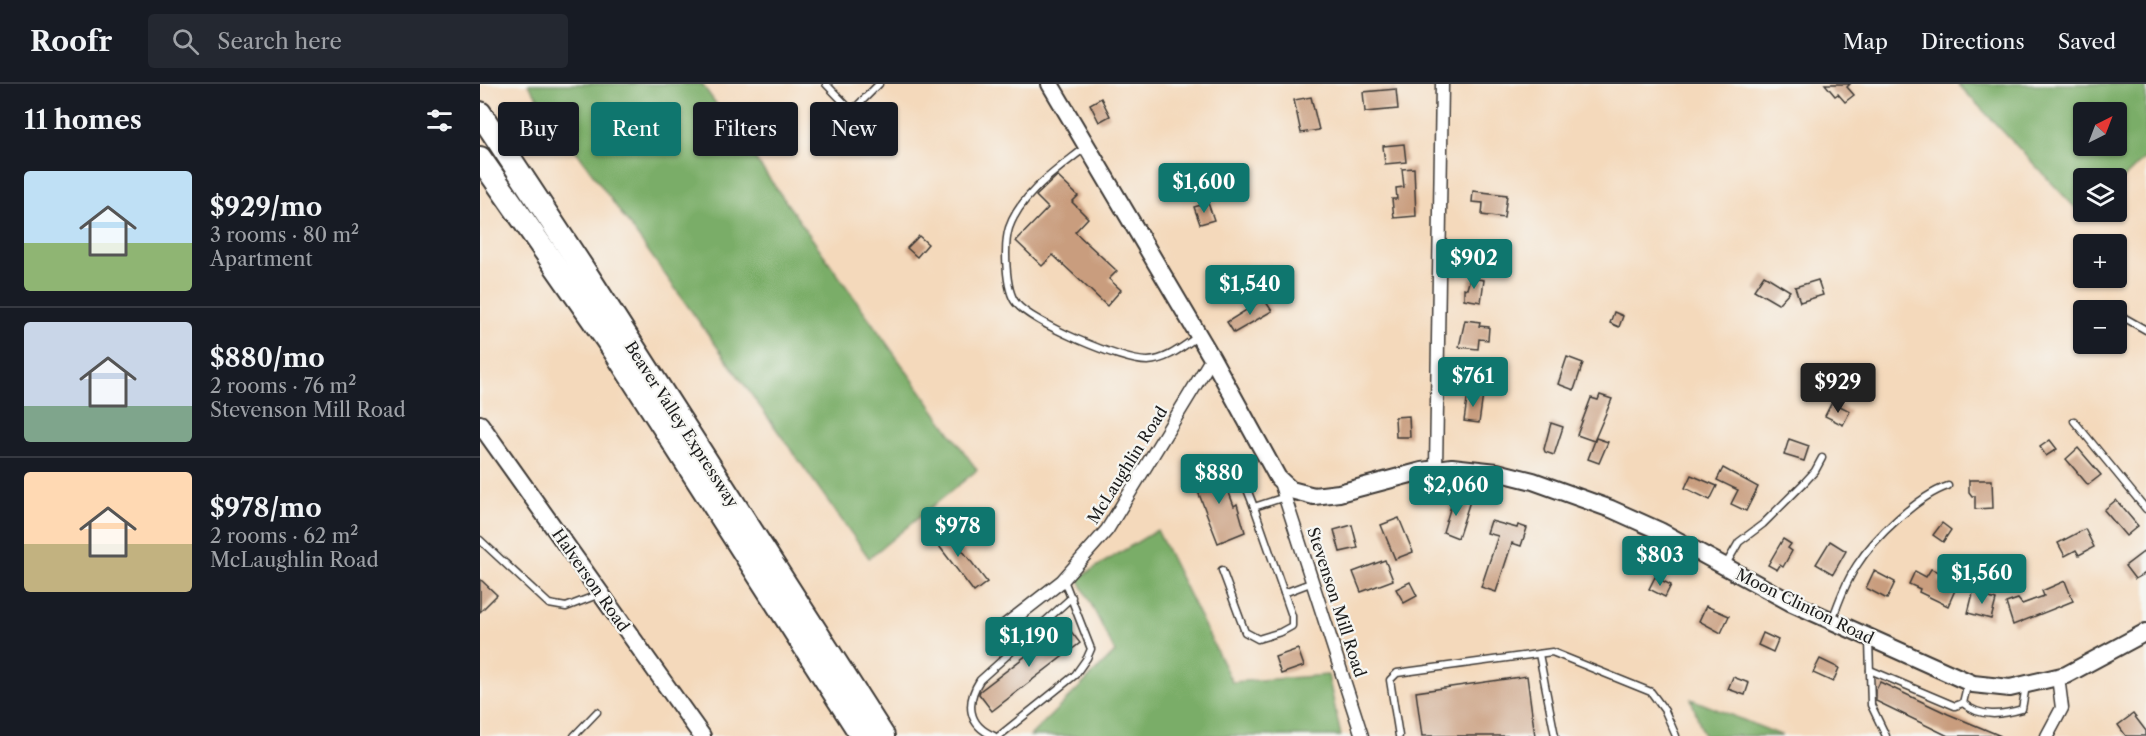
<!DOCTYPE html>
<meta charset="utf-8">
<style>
:root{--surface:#171b24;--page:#242831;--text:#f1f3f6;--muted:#9ea1a6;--line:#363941;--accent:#0f766e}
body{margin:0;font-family:"Libre Caslon Text",serif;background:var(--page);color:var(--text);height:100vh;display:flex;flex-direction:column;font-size:22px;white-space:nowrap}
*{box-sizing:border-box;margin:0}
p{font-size:20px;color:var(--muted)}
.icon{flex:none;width:33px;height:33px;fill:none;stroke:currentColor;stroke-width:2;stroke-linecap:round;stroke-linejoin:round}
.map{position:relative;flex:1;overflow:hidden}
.panel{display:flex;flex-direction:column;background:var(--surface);width:480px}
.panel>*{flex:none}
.banner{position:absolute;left:18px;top:18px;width:570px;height:54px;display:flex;gap:12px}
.needle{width:39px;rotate:42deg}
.controls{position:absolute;left:1593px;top:18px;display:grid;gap:12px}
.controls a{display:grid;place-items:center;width:54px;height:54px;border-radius:6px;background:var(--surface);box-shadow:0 2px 4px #0004;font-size:30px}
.price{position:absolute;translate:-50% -51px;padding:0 14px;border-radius:6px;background:var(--accent);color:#fff;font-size:20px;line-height:39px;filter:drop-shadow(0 2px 3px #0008)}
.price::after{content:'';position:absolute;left:50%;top:36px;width:18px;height:14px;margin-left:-9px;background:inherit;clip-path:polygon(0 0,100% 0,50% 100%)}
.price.selected{background:#222;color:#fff}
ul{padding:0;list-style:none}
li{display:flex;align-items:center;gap:18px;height:150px;padding:0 24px}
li+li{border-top:2px solid var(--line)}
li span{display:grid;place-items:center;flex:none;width:168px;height:120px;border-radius:6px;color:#555}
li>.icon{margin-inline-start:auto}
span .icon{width:72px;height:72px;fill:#fffc;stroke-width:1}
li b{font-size:26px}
h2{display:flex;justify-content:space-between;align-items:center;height:72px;padding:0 24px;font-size:26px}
.tag{padding:0 21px;border-radius:6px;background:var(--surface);box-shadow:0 2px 4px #0004;font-size:21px;line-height:54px}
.tag.selected{background:var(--accent);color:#fff}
header{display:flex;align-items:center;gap:36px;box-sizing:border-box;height:84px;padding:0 30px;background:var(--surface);border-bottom:2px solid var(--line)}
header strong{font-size:28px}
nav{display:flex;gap:33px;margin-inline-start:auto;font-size:21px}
.search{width:420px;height:54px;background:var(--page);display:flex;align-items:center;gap:15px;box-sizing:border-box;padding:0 21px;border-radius:6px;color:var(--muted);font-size:22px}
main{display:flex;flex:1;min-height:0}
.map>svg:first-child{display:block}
</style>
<header>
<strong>Roofr</strong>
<div class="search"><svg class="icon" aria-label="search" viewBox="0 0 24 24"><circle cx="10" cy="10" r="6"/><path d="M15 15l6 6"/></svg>Search here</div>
<nav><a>Map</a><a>Directions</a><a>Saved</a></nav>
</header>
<main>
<section class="panel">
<h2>11 homes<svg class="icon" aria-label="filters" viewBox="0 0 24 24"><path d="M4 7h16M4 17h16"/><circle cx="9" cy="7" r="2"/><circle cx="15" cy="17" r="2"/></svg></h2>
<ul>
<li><span style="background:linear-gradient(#bfe0f5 60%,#8fb573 0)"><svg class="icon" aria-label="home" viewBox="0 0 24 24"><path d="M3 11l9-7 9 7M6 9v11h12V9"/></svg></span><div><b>$929/mo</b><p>3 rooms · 80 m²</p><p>Apartment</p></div></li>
<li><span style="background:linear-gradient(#c9d6e8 70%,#7fa58c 0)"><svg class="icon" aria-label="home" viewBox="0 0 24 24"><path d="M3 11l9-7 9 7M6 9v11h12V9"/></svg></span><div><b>$880/mo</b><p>2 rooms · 76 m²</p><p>Stevenson Mill Road</p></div></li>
<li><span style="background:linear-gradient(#ffd9b3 60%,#c2b280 0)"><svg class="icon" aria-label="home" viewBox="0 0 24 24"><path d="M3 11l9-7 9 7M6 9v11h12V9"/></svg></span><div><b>$978/mo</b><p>2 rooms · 62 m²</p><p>McLaughlin Road</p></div></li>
</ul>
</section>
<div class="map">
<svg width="1666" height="652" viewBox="0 0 1666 652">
<rect width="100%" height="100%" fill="#f6f6f2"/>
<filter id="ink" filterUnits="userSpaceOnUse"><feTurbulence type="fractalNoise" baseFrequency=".0167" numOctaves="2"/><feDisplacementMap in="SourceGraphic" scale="12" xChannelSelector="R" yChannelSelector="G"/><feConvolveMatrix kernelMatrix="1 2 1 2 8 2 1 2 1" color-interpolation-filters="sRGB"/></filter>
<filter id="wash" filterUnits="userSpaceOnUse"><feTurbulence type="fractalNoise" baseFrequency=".008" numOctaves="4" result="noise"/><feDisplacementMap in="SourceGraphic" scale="24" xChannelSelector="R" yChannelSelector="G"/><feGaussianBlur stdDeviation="1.35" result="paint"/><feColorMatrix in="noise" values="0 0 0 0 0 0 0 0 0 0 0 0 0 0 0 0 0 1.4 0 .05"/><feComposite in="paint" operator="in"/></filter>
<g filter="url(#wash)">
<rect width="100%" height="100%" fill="#f4d9bb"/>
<g fill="#7aad68" stroke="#4b6442" stroke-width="1.5" fill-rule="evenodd">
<polygon points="48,0 222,0 497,386 389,474"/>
<path d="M1478,0h188v73l-29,28 -1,-7h-32v34h4l-5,4zM1636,28v34h-32v-34z"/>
<polygon points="677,446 752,598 848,591 861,652 550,652 635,568 598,494"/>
<polygon points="1211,615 1303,652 1224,652"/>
</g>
<g id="blocks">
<g fill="#c99d7e">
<polygon points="1345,0 1370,0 1367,3 1374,11 1365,18 1358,10 1355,12"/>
<polygon points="916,5 918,25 885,28 883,8"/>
<polygon points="831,13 839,46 821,49 814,16"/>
<polygon points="621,14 630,32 619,38 610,20"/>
<polygon points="924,60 926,78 905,80 903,62"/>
<polygon points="934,84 936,132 914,134 912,115 917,115 916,104 924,103 922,85"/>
<polygon points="577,92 598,112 592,118 608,134 595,148 637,187 629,195 641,206 627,222 573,171 562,182 536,157 568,124 556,112"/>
<polygon points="993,107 1027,111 1024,134 1002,131 1003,119 992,118"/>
<polygon points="728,119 734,136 720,140 714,123"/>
<polygon points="439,152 448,160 437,173 427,164"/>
<polygon points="1284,191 1310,207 1298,220 1274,206"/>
<polygon points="990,194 1004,196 1001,218 984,215 984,204 987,205"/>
<polygon points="1338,196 1343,211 1320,218 1315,203"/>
<polygon points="784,215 792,227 754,249 747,238"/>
<polygon points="1134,228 1143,232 1139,243 1130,239"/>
<polygon points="985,236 1000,238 999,242 1009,243 1008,256 999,255 998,265 979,263"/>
<polygon points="1087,273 1103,279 1094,306 1078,300"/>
<polygon points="988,309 1003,311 999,339 984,337"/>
<polygon points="1120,311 1132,315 1114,357 1097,351 1111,314 1118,316"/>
<polygon points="1352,318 1370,327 1363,341 1345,332"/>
<polygon points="929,332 930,353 916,353 915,333"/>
<polygon points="1071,339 1083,343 1074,371 1065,368 1064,365"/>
<polygon points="1116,354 1128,358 1119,379 1108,375"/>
<polygon points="1309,355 1329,362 1324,377 1304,371"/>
<polygon points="1570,356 1577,365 1566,372 1560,363"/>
<polygon points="1598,364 1621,391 1608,401 1586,375"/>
<polygon points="739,382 754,422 757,420 765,448 738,459 712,392"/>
<polygon points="1243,384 1278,403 1266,427 1251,420 1258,406 1237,396"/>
<polygon points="1211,391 1237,402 1230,416 1205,404"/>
<polygon points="1489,396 1512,396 1513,424 1495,425 1495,412 1492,412 1489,408"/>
<polygon points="974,412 990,417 978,454 963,448"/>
<polygon points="1636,416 1658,442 1646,452 1624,426"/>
<polygon points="919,434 933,468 915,475 901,441"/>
<polygon points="1011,437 1037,444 1038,441 1047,444 1041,462 1032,459 1016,508 1001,503 1018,452 1007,449"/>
<polygon points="1462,439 1471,446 1463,458 1453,451"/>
<polygon points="462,440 507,498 494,508 450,450"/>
<polygon points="872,441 878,464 860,468 854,446"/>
<polygon points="1605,445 1614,463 1599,471 1596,466 1585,472 1578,459"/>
<polygon points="1303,455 1311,460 1308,464 1312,467 1303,483 1300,481 1297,486 1288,481"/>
<polygon points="1350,457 1366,467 1353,490 1336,480"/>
<polygon points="1666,466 1666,489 1655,495 1645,482"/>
<polygon points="905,476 913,496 881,508 873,488"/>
<polygon points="1451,485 1461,489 1458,497 1475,506 1468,522 1439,508 1440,505 1429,500 1435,487 1446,493"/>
<polygon points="1394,487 1415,498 1407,515 1386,504"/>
<polygon points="1175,493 1191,501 1185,513 1169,505"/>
<polygon points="0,495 17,511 0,528"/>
<polygon points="1585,497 1593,517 1533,541 1526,519 1538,515 1542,520 1564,512 1562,507"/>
<polygon points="930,498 937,512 924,519 916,505"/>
<polygon points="1494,505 1504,508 1503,512 1516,516 1511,535 1488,529"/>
<polygon points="1226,522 1249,532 1241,549 1219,537"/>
<polygon points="586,541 600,559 512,627 499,610 500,607"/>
<polygon points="1283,549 1298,556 1293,568 1278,561"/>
<polygon points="818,565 824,582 801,590 795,573"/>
<polygon points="1340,575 1359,584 1353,598 1333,589"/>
<polygon points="1047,592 1055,652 942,652 936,608"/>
<polygon points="1253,593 1269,599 1265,611 1248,605"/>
<polygon points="1400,598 1468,630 1521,652 1468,652 1462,649 1396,617 1396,606"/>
<polygon points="1653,630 1666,647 1666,652 1646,652 1638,641"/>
</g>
</g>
</g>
<g filter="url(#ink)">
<use href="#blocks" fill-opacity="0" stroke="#3c3834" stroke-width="1.5"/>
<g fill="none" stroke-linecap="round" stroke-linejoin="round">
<g stroke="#3c3834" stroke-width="9">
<g id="lane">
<polyline points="346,0 372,27 399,0"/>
<path d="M607,62c-27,22 -66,47 -78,82 -5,16 -4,62 7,75 16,20 107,59 132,58 19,-1 34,-14 49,-24"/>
<polyline points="1636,229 1666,246"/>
<polyline points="1594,337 1666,425"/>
<polyline points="759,385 774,423 805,413"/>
<polyline points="774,423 804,509 833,498"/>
<polyline points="0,456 69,520 86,523 120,510"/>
<polyline points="1245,482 1259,458 1283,440 1324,399 1335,387 1342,374"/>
<polyline points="742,486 765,548 778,555 801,548 812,542 812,532 804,509"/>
<path d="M1352,536c7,-19 14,-38 25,-55 17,-27 61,-69 91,-79"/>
<polyline points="1389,557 1391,621 1406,652"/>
<polyline points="1059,570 1075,652"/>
<polyline points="1390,586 1475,622 1483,619 1488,598"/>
<path d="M1483,619c17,15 39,12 59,6l4,-23"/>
<polyline points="94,652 117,628"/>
<path d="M514,652c-27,-11 -28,-34 -14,-56l92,-83"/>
<polyline points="519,652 595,591 607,574 611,565 584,496"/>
<polyline points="919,652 910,596 917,589 1072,568 1171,608 1185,627 1196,652"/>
</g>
</g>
<g stroke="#3c3834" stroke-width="15">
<g id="street">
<polyline points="956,385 962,0"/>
<polyline points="799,395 882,652"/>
<polyline points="523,543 582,497 627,446 732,274"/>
<polyline points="1567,652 1582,624 1578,593"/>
</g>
</g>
<g stroke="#3c3834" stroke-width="20">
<g id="secondary">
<polyline points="570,0 732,274 798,394 811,406 834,412 859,409 942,387 972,383 1017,388 1053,397 1131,425 1180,447 1310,518 1493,600 1530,604 1586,591 1666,548"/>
<polyline points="0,340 222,652"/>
</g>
</g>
<g stroke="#3c3834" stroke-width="26">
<g id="highway">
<polyline points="0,29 109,194 403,652"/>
<polyline points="0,74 134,266 382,652"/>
</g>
</g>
<use href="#lane" stroke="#fff" stroke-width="6"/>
<use href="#street" stroke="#fff" stroke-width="12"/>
<use href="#secondary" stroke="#fff" stroke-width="16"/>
<use href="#highway" stroke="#fff" stroke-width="22"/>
</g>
</g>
<g text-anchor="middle" stroke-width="4.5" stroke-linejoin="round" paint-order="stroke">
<g font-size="16" fill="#1c1c1c" stroke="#f6f6f2">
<text transform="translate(202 340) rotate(57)" y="6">Beaver Valley Expressway</text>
<text transform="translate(647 381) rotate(-58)" y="6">McLaughlin Road</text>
<text transform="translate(111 496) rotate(55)" y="6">Halverson Road</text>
<text transform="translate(857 518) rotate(72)" y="6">Stevenson Mill Road</text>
<text transform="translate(1325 522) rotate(26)" y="6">Moon Clinton Road</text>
</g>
</g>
</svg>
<div class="controls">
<a><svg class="needle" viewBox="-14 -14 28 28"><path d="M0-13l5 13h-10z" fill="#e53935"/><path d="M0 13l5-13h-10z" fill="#9ea1a6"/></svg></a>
<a><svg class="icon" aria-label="layers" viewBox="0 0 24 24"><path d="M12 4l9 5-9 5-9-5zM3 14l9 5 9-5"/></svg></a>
<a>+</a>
<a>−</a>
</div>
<b class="price" style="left:724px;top:130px">$1,600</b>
<b class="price" style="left:994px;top:206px">$902</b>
<b class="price" style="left:770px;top:232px">$1,540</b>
<b class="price" style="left:993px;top:324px">$761</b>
<b class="price selected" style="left:1358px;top:330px">$929</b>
<b class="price" style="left:739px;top:421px">$880</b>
<b class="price" style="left:976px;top:433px">$2,060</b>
<b class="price" style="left:478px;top:474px">$978</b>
<b class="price" style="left:1180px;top:503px">$803</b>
<b class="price" style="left:1502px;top:521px">$1,560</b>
<b class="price" style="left:549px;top:584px">$1,190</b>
<div class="banner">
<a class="tag">Buy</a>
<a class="tag selected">Rent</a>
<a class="tag">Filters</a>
<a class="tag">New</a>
</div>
</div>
</main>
